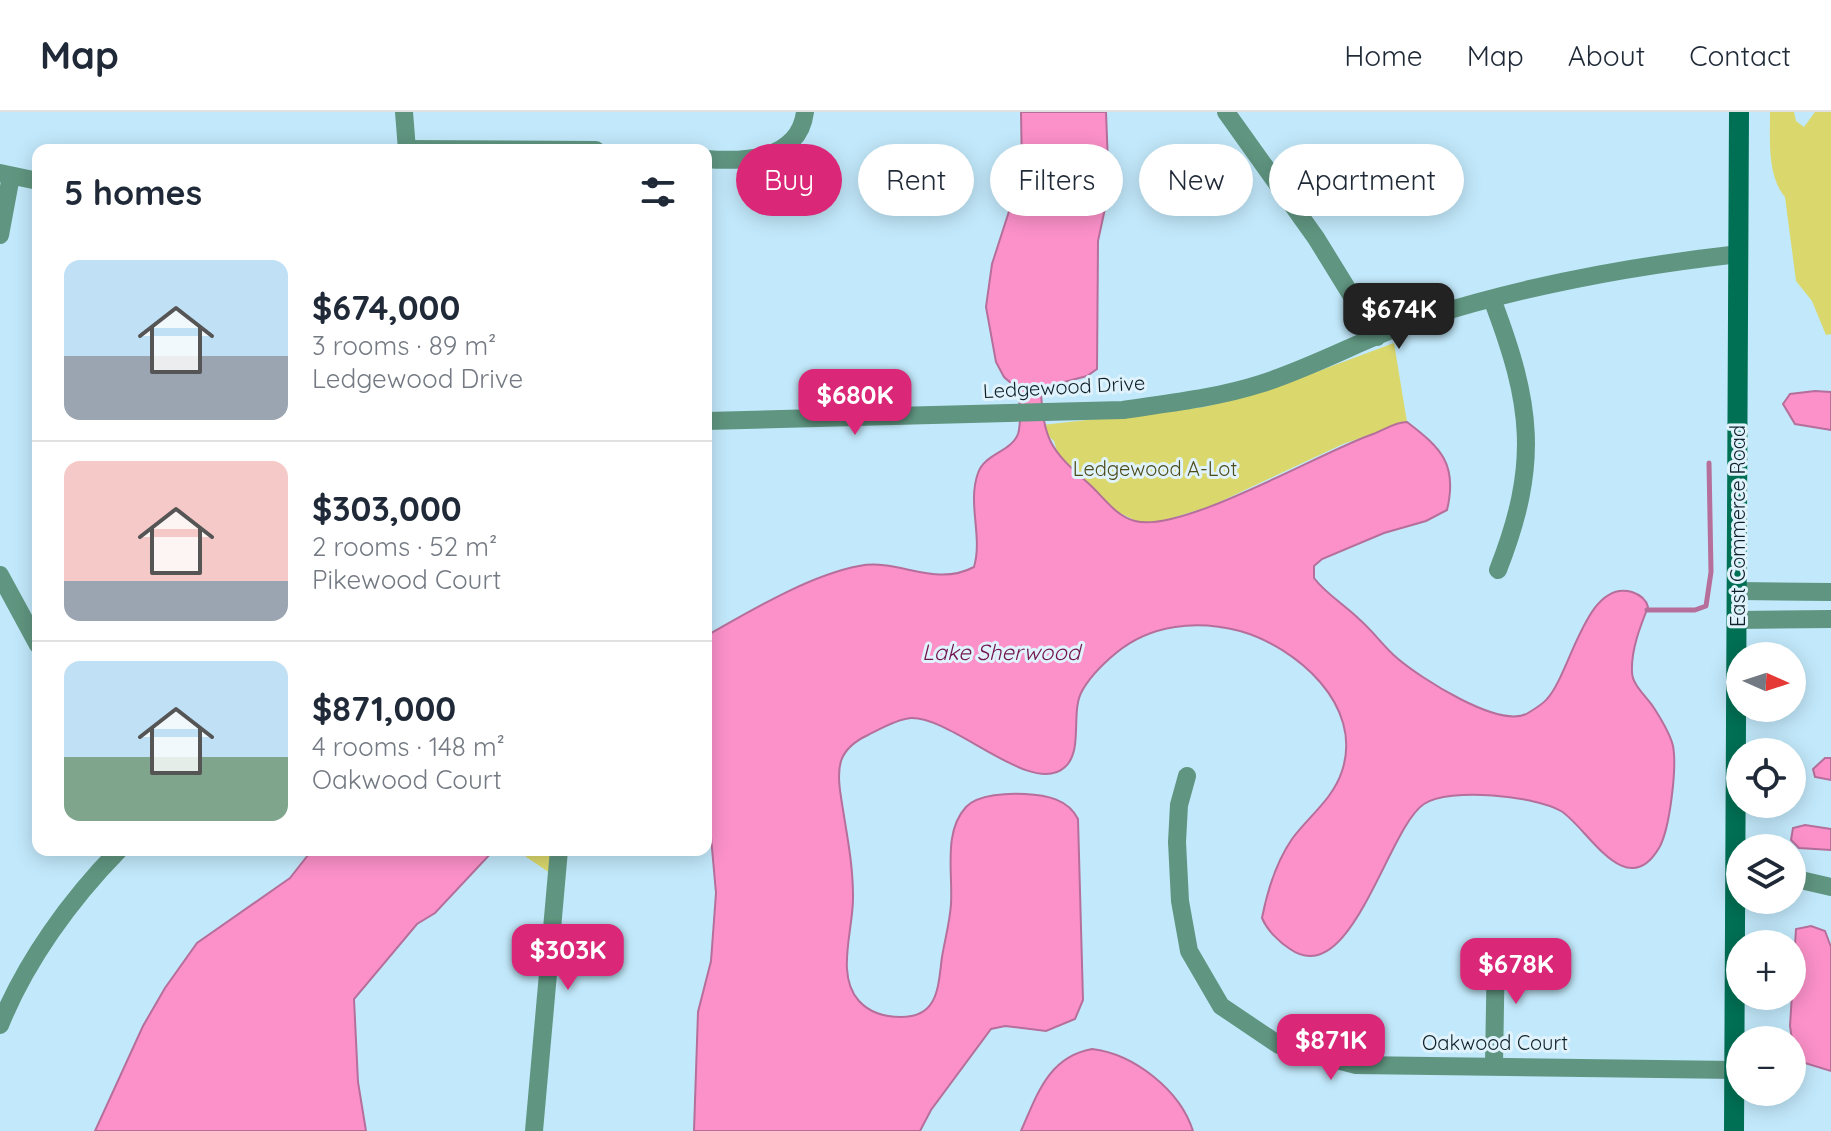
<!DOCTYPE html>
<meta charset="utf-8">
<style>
:root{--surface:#fff;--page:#f6f6f7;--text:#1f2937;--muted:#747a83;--line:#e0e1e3;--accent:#db2777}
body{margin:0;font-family:Quicksand,sans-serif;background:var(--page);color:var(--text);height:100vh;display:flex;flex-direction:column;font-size:30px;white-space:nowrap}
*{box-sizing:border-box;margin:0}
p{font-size:26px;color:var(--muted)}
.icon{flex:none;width:44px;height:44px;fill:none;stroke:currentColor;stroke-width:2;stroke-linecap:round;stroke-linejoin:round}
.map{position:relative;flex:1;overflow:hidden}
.side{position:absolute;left:32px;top:32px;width:680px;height:712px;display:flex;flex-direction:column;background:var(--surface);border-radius:16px;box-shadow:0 4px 20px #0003}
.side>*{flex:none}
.banner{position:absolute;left:736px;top:32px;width:760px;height:72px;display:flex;gap:16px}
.needle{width:52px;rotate:93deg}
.buttons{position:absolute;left:1726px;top:530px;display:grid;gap:16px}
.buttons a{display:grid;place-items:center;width:80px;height:80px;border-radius:50%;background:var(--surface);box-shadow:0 4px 20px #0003;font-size:40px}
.price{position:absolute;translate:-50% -68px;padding:0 18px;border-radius:16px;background:var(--accent);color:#fff;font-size:26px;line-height:52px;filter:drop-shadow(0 2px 4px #0008)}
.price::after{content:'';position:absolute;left:50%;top:48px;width:24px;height:18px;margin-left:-12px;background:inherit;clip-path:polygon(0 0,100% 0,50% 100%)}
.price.on{background:#222;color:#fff}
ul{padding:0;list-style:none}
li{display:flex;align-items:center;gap:24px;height:200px;padding:0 32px}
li+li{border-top:2px solid var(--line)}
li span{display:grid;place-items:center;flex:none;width:224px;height:160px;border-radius:16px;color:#555}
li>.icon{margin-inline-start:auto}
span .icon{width:96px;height:96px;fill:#fffc;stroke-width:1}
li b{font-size:34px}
h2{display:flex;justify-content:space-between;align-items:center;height:96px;padding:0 32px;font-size:34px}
.chip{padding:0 28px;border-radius:36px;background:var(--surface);box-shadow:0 4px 20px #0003;font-size:28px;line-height:72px}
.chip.on{background:var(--accent);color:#fff}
header{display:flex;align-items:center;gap:48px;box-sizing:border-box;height:112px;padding:0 40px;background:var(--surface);border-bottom:2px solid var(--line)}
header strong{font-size:38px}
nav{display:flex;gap:44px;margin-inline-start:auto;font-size:28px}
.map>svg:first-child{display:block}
</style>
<header>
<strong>Map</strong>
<nav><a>Home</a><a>Map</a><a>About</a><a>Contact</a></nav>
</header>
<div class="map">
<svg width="1831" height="1019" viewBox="0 0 1831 1019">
<rect width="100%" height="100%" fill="#c2e9fb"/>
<g fill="#dad86d">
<path d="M1770,0h24l2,9 8,6 11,-15h16v222l-5,1 -14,-34 -16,-20 -11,-84c-18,-21 -15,-58 -15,-85z"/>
<polygon points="1394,231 1407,310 1343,332 1211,394 1159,410 1138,410 1118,400 1059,346 1054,329 1045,321 1042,313 1204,295 1265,279"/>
<polygon points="516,738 552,738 550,761"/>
</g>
<g fill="#fc91ca" stroke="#b56f9a" stroke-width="2">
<path d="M1021,0h85l3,78 -11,51 -1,128 -10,7 -46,12c1,50 10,63 47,95 15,13 27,33 47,38 46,13 186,-69 238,-87 11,-4 22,-12 34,-12 34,26 51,42 40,88l-21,11 -42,12 -62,26 -8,7v12c12,16 31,27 45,41 14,12 25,28 38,39 22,19 103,72 131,55 5,-3 15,-9 19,-14 24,-26 39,-121 85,-107 9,3 14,7 16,15 -8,20 -17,43 -16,65 0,13 15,25 22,36 7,11 16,25 19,38 4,21 -3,83 -14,102 -33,56 -72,-21 -98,-37 -25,-15 -112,-24 -137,-7 -36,23 -73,188 -134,145 -11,-7 -23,-19 -28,-31 5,-26 15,-57 30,-79 17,-23 41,-40 50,-68 22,-66 -46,-124 -102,-140 -43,-11 -89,-7 -124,22 -12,10 -28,26 -35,40 -10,21 2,58 -16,74 -33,31 -111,-50 -154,-49 -14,1 -31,11 -43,17 -30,14 -32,32 -27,62 5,34 12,65 12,99 1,32 -18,79 6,105 11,12 26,16 42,16 38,0 37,-31 41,-60 3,-18 8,-36 9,-53 2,-31 -8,-72 15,-97 12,-13 43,-14 59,-13 21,1 43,5 53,25l5,181 -8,19 -29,12 -41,-5 -14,3 -60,81 -11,21h-226l4,-119 13,-51 5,-68 -10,-112v-145c44,-25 104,-61 153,-70 40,-8 75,22 115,1 9,-31 -7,-63 4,-94 6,-19 33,-21 40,-39 4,-12 1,-31 1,-44l-15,-13 -8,-15 -10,-55 6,-43 30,-93z"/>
<polygon points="1815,279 1831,280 1831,318 1795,312 1783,292 1790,282"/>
<polygon points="1825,646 1831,646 1831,668 1815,665 1813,657"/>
<polygon points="1805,713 1831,717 1831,738 1799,736 1791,728 1793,716"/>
<polygon points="312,738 494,738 435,801 417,812 354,887 358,970 366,1019 95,1019 143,914 165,876 197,831 290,766"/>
<polygon points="1811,814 1825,819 1831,835 1831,959 1795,948 1790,914 1796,817"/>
<path d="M1092,937c42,5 88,41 101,82h-172c16,-36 27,-74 71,-82z"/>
</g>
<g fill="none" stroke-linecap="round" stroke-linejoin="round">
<polyline stroke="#b56f9a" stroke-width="5" points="1647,498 1695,498 1706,494 1711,460 1709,351"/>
<g stroke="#609681" stroke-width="18">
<polyline points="404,0 407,38"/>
<polyline points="1226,0 1316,126 1377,225"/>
<polyline points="407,37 596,38"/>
<path d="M706,47c39,3 93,1 99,-47"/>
<polyline points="0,61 38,69"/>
<polyline points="0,123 11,64"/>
<path d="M1492,187c40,105 48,164 6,271"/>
<path d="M706,309l417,-11c46,-7 93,-12 137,-26 57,-18 108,-48 164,-66 103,-33 207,-52 315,-64"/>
<polyline points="0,463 38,533"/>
<polyline points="1738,479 1831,480"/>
<polyline points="1737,508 1831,507"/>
<polyline points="1187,664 1179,693 1177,730 1180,789 1189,839 1221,894 1279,933 1356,953 1735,958"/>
<polyline points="1792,766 1831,775"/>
<path d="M0,913c26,-64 70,-125 119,-175"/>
<polyline points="1494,952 1496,835"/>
<polyline points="534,1019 559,738"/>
</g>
<polyline stroke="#007054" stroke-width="20" points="1734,1019 1739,0"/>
</g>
<g text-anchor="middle" stroke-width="6" stroke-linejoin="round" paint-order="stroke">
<g font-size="20" fill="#0e2129" stroke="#e0f3fc">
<text transform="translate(1064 275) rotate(-3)" y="7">Ledgewood Drive</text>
<text transform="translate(1738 414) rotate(-90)" y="7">East Commerce Road</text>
<text x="1495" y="938">Oakwood Court</text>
</g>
<g font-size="20" fill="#4d4b19" stroke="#e0f3fc">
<text x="1155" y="364">Ledgewood A-Lot</text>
</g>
<g font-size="22" font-style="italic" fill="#72144f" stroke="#e0f3fc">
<text x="1001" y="548">Lake Sherwood</text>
</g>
</g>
</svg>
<div class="buttons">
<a><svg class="needle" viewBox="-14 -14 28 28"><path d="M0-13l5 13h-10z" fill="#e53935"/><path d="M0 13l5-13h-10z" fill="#747a83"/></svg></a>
<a><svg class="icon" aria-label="locate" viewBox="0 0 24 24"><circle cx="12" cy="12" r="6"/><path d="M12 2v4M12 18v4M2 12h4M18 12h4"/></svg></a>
<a><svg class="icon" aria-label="layers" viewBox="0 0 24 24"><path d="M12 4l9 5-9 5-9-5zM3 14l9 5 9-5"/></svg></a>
<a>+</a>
<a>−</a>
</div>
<b class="price on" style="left:1399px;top:239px">$674K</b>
<b class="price" style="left:855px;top:325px">$680K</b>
<b class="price" style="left:568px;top:880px">$303K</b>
<b class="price" style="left:1516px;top:894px">$678K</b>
<b class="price" style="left:1331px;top:970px">$871K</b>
<div class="banner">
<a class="chip on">Buy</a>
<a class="chip">Rent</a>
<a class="chip">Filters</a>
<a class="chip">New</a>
<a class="chip">Apartment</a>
</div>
<section class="side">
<h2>5 homes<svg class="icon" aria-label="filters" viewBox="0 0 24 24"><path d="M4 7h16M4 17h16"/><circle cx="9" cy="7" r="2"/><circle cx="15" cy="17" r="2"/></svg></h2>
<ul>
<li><span style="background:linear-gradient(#bfe0f5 60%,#9aa5b1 0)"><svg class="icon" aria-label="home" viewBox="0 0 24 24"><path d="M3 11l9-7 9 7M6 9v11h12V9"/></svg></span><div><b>$674,000</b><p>3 rooms · 89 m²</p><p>Ledgewood Drive</p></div></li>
<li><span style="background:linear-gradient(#f6c9c9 75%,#9aa5b1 0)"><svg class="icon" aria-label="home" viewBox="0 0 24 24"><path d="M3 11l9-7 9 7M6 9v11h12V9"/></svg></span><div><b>$303,000</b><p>2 rooms · 52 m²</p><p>Pikewood Court</p></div></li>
<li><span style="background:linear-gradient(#bfe0f5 60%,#7fa58c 0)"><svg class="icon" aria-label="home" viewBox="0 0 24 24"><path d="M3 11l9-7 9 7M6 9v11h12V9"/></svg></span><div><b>$871,000</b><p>4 rooms · 148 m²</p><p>Oakwood Court</p></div></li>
</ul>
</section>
</div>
